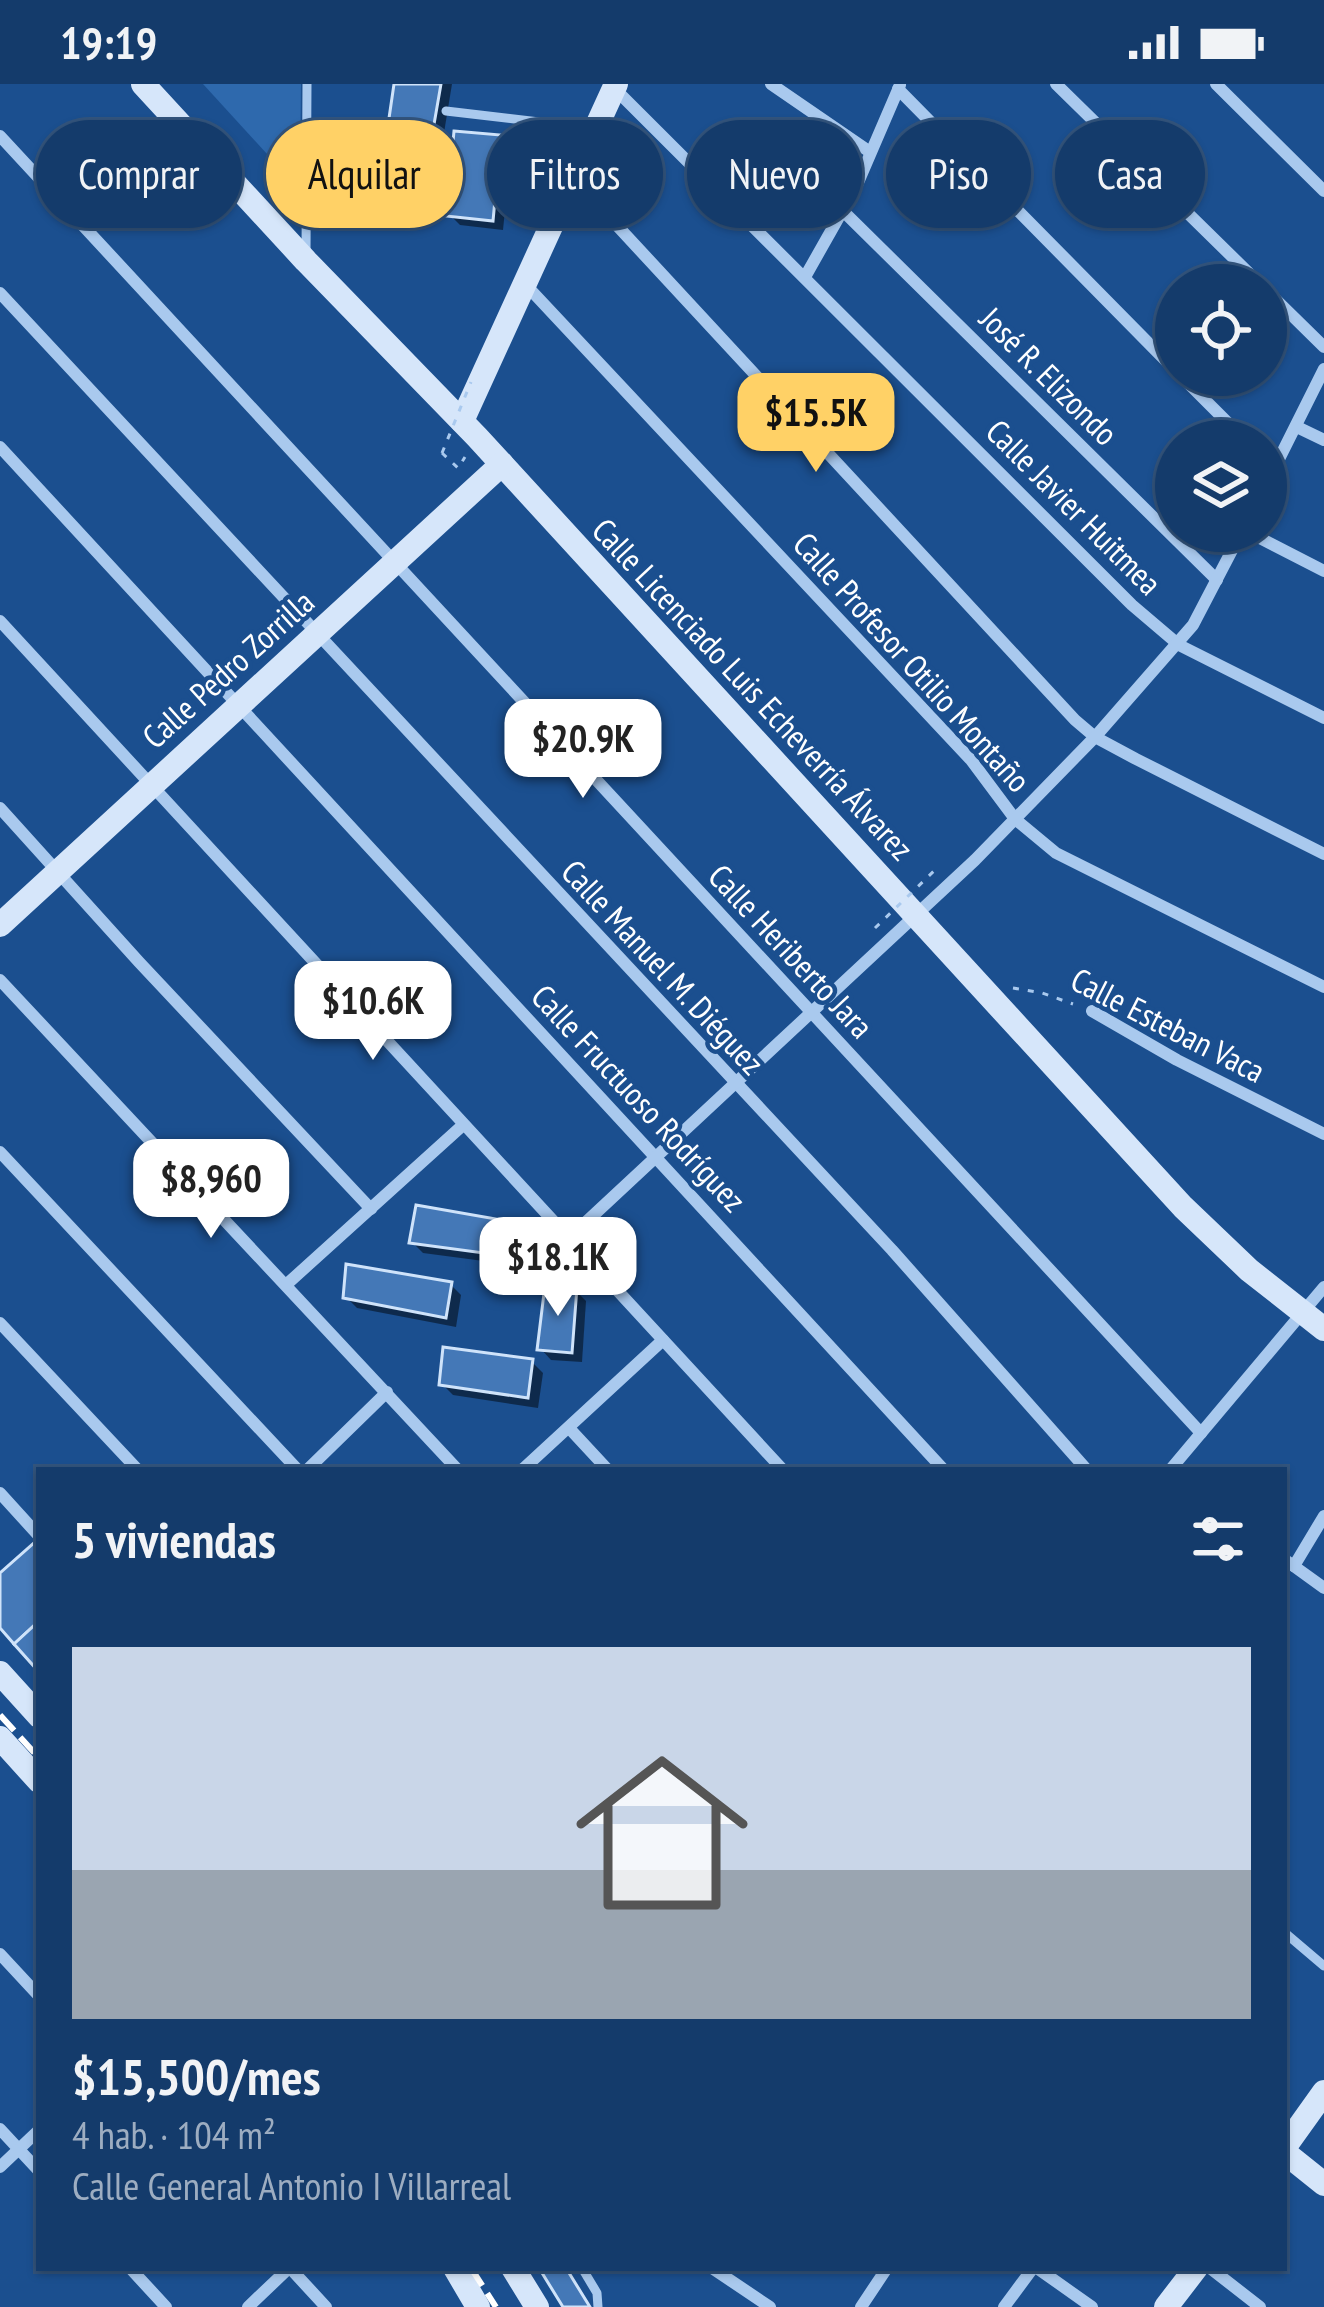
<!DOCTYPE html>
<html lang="es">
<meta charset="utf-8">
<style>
:root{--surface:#143b6b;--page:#214673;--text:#f1f3f6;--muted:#9dadc1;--line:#33557e;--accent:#ffd166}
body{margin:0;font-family:"PT Sans Narrow",sans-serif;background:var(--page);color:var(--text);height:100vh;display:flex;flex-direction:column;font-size:45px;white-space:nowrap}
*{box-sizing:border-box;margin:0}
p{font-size:39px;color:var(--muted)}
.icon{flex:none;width:66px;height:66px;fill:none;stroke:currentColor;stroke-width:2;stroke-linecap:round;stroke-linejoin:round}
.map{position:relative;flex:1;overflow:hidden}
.details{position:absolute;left:36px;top:1383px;width:1251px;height:804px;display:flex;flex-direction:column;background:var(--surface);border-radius:0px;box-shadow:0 3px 9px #0004,0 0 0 3px var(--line)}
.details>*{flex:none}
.hud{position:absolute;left:36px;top:36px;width:1254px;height:108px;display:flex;gap:24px}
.buttons{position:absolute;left:1155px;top:180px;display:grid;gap:24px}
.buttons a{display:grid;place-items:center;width:132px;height:132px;border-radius:50%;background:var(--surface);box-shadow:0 3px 9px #0004,0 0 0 3px var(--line);font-size:60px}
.price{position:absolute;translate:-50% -102px;padding:0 27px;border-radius:24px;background:#fff;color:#222;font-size:39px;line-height:78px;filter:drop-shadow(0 3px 6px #0008)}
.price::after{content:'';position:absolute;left:50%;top:72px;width:36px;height:27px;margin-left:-18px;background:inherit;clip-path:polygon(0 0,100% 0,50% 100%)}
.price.active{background:var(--accent);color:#111}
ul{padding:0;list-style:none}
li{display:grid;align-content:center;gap:24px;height:636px;padding:0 36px}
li+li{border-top:3px solid var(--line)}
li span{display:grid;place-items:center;height:372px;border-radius:0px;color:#555}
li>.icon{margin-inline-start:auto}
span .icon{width:216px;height:216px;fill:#fffc;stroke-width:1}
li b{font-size:51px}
h2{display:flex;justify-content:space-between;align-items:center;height:144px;padding:0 36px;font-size:51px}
.pill{padding:0 42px;border-radius:54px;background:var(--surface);box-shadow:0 3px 9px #0004,0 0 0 3px var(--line);font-size:42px;line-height:108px}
.pill.active{background:var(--accent);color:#111}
.status{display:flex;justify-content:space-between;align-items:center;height:84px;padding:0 60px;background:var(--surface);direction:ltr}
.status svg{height:33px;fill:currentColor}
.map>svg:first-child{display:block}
</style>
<div class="status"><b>19:19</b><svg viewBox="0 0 49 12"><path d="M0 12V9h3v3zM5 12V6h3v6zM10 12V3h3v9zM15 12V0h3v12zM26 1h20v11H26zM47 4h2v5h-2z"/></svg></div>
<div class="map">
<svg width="1324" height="2223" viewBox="0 0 1324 2223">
<rect width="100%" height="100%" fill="#1b4f8f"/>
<polygon fill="#2e69ad" points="203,0 301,0 300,106"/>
<g fill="#0007">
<polygon points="398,0 452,0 442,61 401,58 390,47"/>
<polygon points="500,54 511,65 503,146 460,141 450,131"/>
<polygon points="528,1144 539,1155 537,1184 423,1169 412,1158"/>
<polygon points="451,1201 461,1211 456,1243 357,1224 346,1213"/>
<polygon points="575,1206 586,1217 582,1278 551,1276 541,1265"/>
<polygon points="532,1278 543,1289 538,1324 453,1311 442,1300"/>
</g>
<g fill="#4478b7" stroke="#cfe3fa" stroke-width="3">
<polygon points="394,0 441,0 432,52 387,48"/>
<polygon points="454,47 501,51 493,137 446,132"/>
<polygon points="416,1121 530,1141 528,1175 409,1159"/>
<polygon points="346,1180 452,1198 446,1234 343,1214"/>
<polygon points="545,1201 577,1203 572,1269 537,1266"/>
<polygon points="443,1263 533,1275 528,1314 439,1301"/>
<polygon points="34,1459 39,1465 39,1537 14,1560 0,1544 0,1489"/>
<polygon points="39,1537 39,1588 14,1560"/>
<polygon points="539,2184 566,2184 590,2223 563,2223"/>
</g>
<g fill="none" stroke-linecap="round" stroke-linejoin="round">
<g stroke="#a9c9ee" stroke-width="3" stroke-dasharray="6 9" stroke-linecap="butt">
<polyline points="442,369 458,384 465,373"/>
<polyline points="1013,904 1042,909 1073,920"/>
</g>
<g stroke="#a9c9ee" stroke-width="9">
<polyline points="446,27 590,44"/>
<polyline points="306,169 307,0"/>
<polyline points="1284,1848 1324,1882"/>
<polyline points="582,2184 597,2209 598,2223"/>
</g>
<g stroke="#a9c9ee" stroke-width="12">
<polyline points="771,0 870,68"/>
<polyline points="1056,0 1261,201"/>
<polyline points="1216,0 1324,107"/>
<polyline points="615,5 1132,521 1179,561 1324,634"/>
<polyline points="898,5 1176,287"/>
<polyline points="0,52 1201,1349"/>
<polyline points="573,94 1075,636 1095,653 1136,675 1324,770"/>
<polyline points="843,127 1217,496"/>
<polyline points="805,193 857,101 900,1"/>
<polyline points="526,201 971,676 1015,735 1056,769 1324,903"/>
<polyline points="1266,206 1324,263"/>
<polyline points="0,209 892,1166 1087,1386"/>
<polyline points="1180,291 1246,357"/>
<polyline points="1297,343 1324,356"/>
<polyline points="0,363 944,1386"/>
<polyline points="1266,401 1324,285"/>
<polyline points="1246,447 1324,487"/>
<polyline points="0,537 783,1386"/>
<polyline points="0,724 139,878 371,1125"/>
<polyline points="0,896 458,1386"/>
<polyline points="1092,927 1177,976 1324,1050"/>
<polyline points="0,1068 298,1386"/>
<polyline points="570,1153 975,776 1095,653 1193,541 1242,447"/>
<polyline points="287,1200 463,1041"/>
<polyline points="0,1239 138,1386"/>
<polyline points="569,1344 608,1386"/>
<polyline points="307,1386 387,1308"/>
<polyline points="522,1386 663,1256"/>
<polyline points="1170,1386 1324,1203"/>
<polyline points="0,1409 39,1452"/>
<polyline points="1284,1475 1324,1504"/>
<polyline points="1294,1482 1324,1432"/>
<polyline points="0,1870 39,1912"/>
<polyline points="0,2045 39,2087"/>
<polyline points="0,2083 39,2046"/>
<polyline points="130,2184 166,2223"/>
<polyline points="290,2184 326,2223"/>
<polyline points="712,2184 770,2223"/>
<polyline points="1037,2184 1092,2223"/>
<polyline points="1210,2184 1260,2223"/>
<polyline points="248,2223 289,2184"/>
<polyline points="861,2223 887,2184"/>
<polyline points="1004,2223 1033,2184"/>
</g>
<g stroke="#d6e6fa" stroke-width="24">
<polyline points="143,0 306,177 477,353 1183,1123 1249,1186 1324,1245"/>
<polyline points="462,337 616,0"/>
<polyline points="0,841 502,380"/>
<polyline points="0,1589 39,1632"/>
<polyline points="0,1654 39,1697"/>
<polyline points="1284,2064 1324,2008"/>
<polyline points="1284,2068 1324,2100"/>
<polyline points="455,2184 478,2223"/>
<polyline points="513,2184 537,2223"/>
<polyline points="1166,2223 1196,2184"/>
</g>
<g stroke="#fff" stroke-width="6" stroke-dasharray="21 9" stroke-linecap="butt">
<polyline points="0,1631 39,1674"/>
<polyline points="471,2184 496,2223"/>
</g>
<g stroke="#a9c9ee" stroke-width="3" stroke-dasharray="6 9" stroke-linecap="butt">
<polyline points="442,369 471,298"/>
<polyline points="875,844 935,786"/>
</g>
</g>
<g text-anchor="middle" stroke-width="9" stroke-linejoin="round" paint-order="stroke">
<g font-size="33" fill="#fff" stroke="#1b4f8f">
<text transform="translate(1049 292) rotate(45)" y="12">José R. Elizondo</text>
<text transform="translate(1074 423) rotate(45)" y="12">Calle Javier Huitmea</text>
<text transform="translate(912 578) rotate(48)" y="12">Calle Profesor Otilio Montaño</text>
<text transform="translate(228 585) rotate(-42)" y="12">Calle Pedro Zorrilla</text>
<text transform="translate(753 605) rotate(47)" y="12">Calle Licenciado Luis Echeverría Álvarez</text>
<text transform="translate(791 867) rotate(47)" y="12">Calle Heriberto Jara</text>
<text transform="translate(663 883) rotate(47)" y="12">Calle Manuel M. Diéguez</text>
<text transform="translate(1168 941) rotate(27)" y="12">Calle Esteban Vaca</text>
<text transform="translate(639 1014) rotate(47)" y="12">Calle Fructuoso Rodríguez</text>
</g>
</g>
</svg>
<div class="buttons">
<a><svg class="icon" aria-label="locate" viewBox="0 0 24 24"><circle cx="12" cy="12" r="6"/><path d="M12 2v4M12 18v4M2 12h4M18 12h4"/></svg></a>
<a><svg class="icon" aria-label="layers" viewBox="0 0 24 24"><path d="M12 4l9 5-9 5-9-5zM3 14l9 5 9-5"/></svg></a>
</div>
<b class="price active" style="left:816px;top:391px">$15.5K</b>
<b class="price" style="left:583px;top:717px">$20.9K</b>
<b class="price" style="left:373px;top:979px">$10.6K</b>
<b class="price" style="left:211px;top:1157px">$8,960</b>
<b class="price" style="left:558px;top:1235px">$18.1K</b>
<div class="hud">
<a class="pill">Comprar</a>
<a class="pill active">Alquilar</a>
<a class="pill">Filtros</a>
<a class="pill">Nuevo</a>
<a class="pill">Piso</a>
<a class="pill">Casa</a>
</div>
<section class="details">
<h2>5 viviendas<svg class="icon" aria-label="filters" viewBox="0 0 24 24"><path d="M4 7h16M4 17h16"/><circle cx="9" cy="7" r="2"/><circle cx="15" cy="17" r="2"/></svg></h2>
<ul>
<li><span style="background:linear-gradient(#c9d6e8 60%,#9aa5b1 0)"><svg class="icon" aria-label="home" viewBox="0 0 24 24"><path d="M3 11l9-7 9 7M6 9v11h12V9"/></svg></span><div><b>$15,500/mes</b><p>4 hab. · 104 m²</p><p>Calle General Antonio I Villarreal</p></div></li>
</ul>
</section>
</div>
